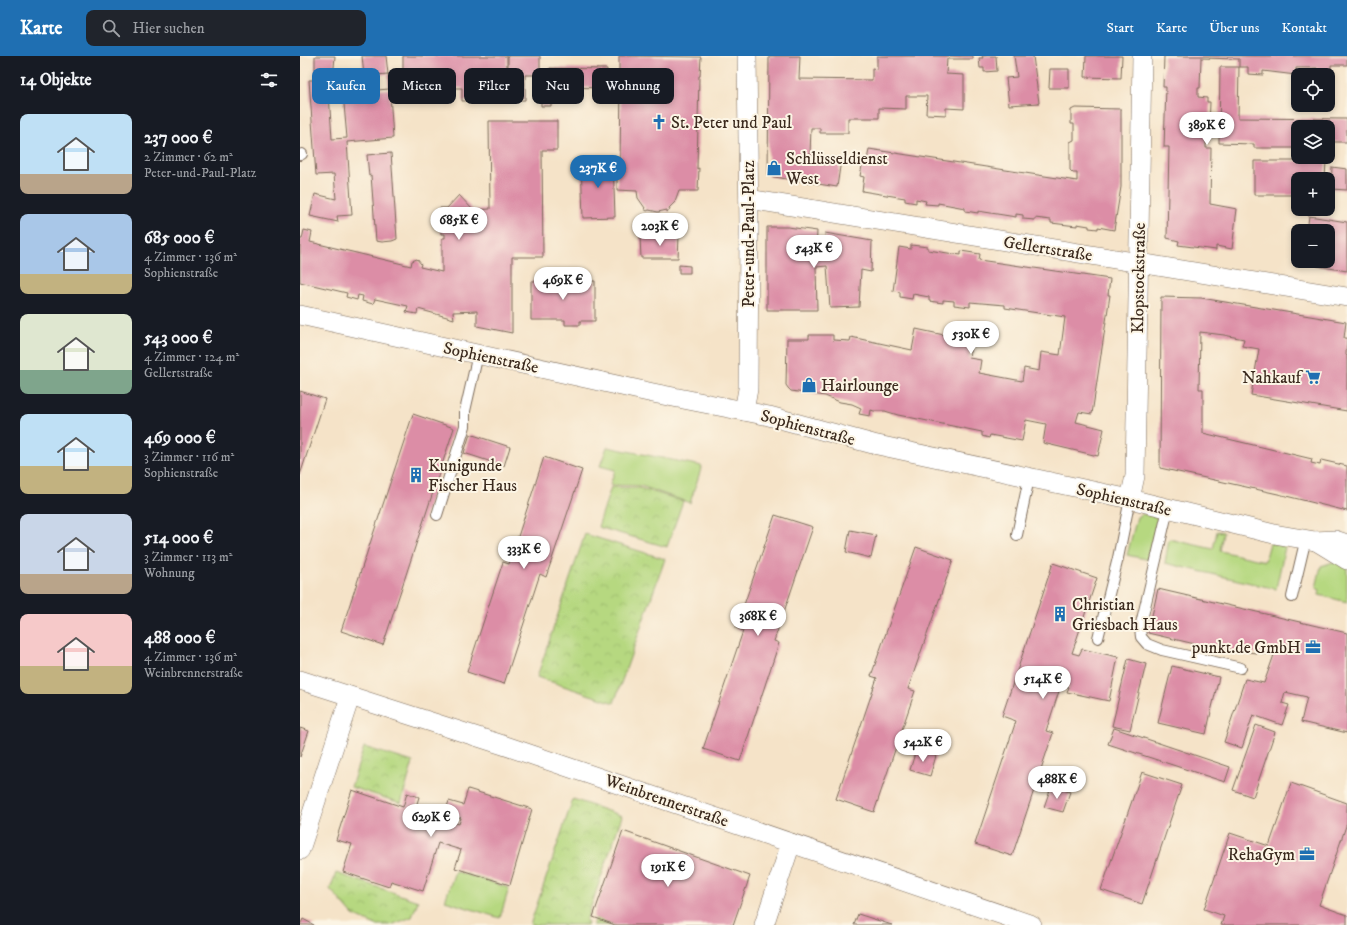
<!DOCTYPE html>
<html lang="de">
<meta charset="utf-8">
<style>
:root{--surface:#171b24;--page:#20242c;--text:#f1f3f6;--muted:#9ea1a6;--accent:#1f6fb2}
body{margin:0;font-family:"IM FELL DW Pica",serif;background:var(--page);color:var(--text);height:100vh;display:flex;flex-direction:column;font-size:15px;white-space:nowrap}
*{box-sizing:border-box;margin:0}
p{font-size:13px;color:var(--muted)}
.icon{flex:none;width:22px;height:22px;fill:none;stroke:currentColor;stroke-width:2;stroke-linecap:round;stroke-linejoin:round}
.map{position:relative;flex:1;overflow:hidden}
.drawer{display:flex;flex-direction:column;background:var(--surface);width:300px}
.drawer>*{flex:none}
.top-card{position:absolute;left:12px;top:12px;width:380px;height:36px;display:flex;gap:8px}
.tools{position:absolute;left:991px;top:12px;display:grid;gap:8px}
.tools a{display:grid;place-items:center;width:44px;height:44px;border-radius:8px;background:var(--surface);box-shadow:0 2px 6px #0003;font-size:20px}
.price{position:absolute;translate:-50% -34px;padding:0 9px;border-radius:14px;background:#fff;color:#222;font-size:13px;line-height:26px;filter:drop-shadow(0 1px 2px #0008)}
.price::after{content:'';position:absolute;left:50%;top:24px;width:12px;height:9px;margin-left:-6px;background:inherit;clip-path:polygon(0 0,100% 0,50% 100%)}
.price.active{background:var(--accent);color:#fff}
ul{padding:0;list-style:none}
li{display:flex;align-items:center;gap:12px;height:100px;padding:0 20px}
li span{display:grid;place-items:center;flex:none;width:112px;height:80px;border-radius:8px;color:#555}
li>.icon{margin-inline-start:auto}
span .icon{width:48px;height:48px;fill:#fffc;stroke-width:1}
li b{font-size:17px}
h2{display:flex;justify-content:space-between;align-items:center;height:48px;padding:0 20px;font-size:17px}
.pill{padding:0 14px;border-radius:8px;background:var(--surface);box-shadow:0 2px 6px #0003;font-size:14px;line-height:36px}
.pill.active{background:var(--accent);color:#fff}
header{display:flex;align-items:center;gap:24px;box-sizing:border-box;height:56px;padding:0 20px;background:var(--accent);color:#fff}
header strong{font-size:19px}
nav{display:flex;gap:22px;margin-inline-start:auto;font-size:14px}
.search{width:280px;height:36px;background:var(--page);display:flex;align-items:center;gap:10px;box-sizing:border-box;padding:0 14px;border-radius:8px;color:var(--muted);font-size:15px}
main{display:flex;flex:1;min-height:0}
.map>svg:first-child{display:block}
</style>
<header>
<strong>Karte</strong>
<div class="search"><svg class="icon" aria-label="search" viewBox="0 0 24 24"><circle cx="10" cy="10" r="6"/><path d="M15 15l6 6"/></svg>Hier suchen</div>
<nav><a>Start</a><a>Karte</a><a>Über uns</a><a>Kontakt</a></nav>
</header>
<main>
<section class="drawer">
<h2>14 Objekte<svg class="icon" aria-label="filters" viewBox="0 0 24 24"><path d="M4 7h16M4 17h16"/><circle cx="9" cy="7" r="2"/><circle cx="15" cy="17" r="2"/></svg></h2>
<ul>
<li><span style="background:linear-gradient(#bfe0f5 75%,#b9a48a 0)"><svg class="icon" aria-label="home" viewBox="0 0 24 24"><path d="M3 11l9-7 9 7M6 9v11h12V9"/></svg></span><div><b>237 000 €</b><p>2 Zimmer · 62 m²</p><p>Peter-und-Paul-Platz</p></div></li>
<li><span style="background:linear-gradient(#a9c7e8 75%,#c2b280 0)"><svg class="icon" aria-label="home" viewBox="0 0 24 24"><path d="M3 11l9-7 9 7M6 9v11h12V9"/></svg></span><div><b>685 000 €</b><p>4 Zimmer · 136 m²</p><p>Sophienstraße</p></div></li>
<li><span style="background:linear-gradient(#dfe7d0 70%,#7fa58c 0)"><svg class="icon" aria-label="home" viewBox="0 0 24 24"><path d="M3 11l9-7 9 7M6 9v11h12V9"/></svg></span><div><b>543 000 €</b><p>4 Zimmer · 124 m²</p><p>Gellertstraße</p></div></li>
<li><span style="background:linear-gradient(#bfe0f5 65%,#c2b280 0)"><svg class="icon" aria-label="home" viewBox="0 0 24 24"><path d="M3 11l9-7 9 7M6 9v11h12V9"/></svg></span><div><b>469 000 €</b><p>3 Zimmer · 116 m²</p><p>Sophienstraße</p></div></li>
<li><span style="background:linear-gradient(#c9d6e8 75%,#b9a48a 0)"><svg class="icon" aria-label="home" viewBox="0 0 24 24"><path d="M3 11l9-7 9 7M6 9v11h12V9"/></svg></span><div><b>514 000 €</b><p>3 Zimmer · 113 m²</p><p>Wohnung</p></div></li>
<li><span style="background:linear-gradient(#f6c9c9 65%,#c2b280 0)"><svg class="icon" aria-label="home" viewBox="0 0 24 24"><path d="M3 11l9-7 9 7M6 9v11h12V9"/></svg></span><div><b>488 000 €</b><p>4 Zimmer · 136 m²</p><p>Weinbrennerstraße</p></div></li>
</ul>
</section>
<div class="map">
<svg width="1047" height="869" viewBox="0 0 1047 869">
<defs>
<pattern id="park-crowns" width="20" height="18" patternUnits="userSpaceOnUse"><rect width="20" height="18" fill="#b6d880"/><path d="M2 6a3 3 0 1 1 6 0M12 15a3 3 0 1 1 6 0" fill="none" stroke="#9dba6e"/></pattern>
</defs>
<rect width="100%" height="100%" fill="#fcf5e5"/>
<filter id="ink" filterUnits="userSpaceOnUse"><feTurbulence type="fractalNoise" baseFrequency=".025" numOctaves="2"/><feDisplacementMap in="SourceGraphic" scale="8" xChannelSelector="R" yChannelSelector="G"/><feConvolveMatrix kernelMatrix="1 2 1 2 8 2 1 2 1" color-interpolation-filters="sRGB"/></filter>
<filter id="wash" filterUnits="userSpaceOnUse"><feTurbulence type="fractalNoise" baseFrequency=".012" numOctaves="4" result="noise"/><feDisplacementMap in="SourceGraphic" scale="16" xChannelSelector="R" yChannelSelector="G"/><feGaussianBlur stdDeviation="0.9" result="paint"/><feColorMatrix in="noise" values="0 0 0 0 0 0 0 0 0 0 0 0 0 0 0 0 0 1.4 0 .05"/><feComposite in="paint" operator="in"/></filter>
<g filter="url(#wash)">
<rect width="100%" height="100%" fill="#f5e3c8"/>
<g fill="#b6d880" stroke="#78814f">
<polygon points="307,391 402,410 390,447 341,430 310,429 315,414 300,410"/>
<polygon points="842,458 860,462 850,504 827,499 837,461"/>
<polygon points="917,475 923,476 920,495 965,505 970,487 985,491 976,533 865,507 869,483 913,493"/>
<polygon points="1036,505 1047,511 1047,546 1019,539 1020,534 1016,532 1021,510"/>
<polygon points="155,815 209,832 200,862 145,845"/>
</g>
<g fill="url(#park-crowns)" stroke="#78814f">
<polygon points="311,431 340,432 383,445 367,491 298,471"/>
<polygon points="285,478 365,503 314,647 237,621"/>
<polygon points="64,691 113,706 101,747 51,731"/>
<polygon points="273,743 322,760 286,865 288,866 287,869 230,869"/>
<polygon points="36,817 118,845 112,861 91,869 76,869 53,859 30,833"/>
<polygon points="296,862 315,869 293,869"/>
</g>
<g id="blocks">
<g fill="#dc8da6">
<polygon points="15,0 35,0 33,23 28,23 32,83 47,82 43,37 89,33 88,18 103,18 103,0 207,0 207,19 208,19 208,0 240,0 240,19 225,19 225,44 162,45 162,32 123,32 123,39 90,38 93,82 47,86 52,159 37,160 38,166 10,160 15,138 36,143 34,118 16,119 9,24 15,24"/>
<polygon points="62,0 86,0 88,18 64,20"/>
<polygon points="319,0 401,1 400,20 399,20 397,113 399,112 398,135 379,135 375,146 369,152 370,154 367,156 367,154 358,156 349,154 347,155 344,153 345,152 338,142 337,135 317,134 317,113 320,113 321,19 319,19"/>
<polygon points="469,0 500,0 499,23 572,24 572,12 577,13 577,0 673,0 673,3 647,3 646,18 664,19 664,53 646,52 646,59 626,58 627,40 606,40 606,53 579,52 579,62 548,62 548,77 520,77 520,72 511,72 510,99 541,104 537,131 468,120"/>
<polygon points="682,0 696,0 697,15 684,16 684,12 680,12 679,2 683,2"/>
<polygon points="714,0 733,0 739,47 709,49 706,22 717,21"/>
<polygon points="786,0 822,0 821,22 785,21"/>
<polygon points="864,0 1047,0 1047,9 1031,9 1031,19 1017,19 1017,12 996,12 996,19 963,15 963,19 948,18 948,11 939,11 939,3 901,2 900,32 898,32 898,41 907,42 907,46 910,46 909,71 906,71 906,92 911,92 910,148 937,153 932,193 916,190 916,194 878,189 879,185 867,182 869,91 864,91 866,31 863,31"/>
<polygon points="920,11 939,11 938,62 1047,63 1047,86 1028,86 1028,71 998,71 998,92 954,92 954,88 919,87"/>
<polygon points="250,12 307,13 307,32 251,31 251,50 241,50 241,23"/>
<polygon points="750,13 769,13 769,32 749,32"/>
<polygon points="775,52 821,53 821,131 814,174 798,171 798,173 789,172 789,170 777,168 777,170 751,167 751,164 735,162 735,164 723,163 723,159 716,158 716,161 678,155 678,157 665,155 665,152 638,147 638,149 625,148 626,145 616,143 616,147 605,145 605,142 562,135 564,121 560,120 563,105 567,105 569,93 777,125 777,117 773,117 770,114 770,86 774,84 774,68 771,68 771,54"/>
<polygon points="189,65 257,65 257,94 242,94 243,201 212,201 212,277 177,270 177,255 153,256 154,263 118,253 117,258 106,256 108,250 75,243 73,248 62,245 63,240 58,239 57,244 46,241 47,237 0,226 0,183 2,183 4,174 12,176 10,186 111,210 112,205 117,203 121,208 120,211 142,216 142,182 145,182 145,178 141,178 140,152 147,152 159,139 173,154 190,153"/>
<polygon points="91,97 97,183 92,185 82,186 76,185 71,119 69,120 67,99"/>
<polygon points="313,104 315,161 283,162 281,105"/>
<polygon points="954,105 1026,105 1025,123 998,123 998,139 954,139"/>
<polygon points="1032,111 1047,113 1047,134 1031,133"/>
<polygon points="1009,160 1047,166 1047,215 1017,210 1018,205 1028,205 1028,175 1007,175"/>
<polygon points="467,171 488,171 517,175 516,198 527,197 525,177 572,185 571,216 561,214 559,251 530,252 527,210 516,211 517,254 467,254"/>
<polygon points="340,181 379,181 378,202 341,202"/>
<polygon points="611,189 628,191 628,194 661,199 661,195 680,198 679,204 810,223 808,239 810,239 792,358 779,356 776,366 804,373 798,400 743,387 746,368 726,364 722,385 690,379 689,382 682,380 682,376 598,359 585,355 574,355 571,354 570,360 559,358 561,352 552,348 540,346 525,340 491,335 488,332 486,329 487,283 509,283 509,279 533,279 533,284 550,285 551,281 612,294 616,273 672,285 669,302 681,304 679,317 722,325 724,312 739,315 741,296 760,299 765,261 705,252 705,249 670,246 670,251 654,249 654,245 643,244 643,247 629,245 629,241 613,238 612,243 600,241 600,236 593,235 599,191 611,193"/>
<polygon points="379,209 390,210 390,217 379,217"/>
<polygon points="231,225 295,225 295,265 280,265 280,269 265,269 265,264 231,264"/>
<polygon points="861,241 901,242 1046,266 1044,282 1047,282 1046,299 1047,300 1047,355 951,339 959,293 942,290 944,283 924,279 900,276 899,333 903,333 903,377 1012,403 1011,407 1020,409 1021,404 1047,410 1047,455 978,438 860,412"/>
<polygon points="0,335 25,343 0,419"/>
<polygon points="113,358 154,372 83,589 41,575"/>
<polygon points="170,378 210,391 204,410 164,397"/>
<polygon points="244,401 282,414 246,521 240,518 204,628 167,616 203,506 209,508"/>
<polygon points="475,459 513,471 474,585 479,587 440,705 403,693 443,575 436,572"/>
<polygon points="550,474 576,479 571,502 546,496"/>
<polygon points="616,491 653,504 608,633 615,635 574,756 536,743 577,622 571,620"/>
<polygon points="753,507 797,522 772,597 779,599 782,593 818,601 809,645 767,636 769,631 761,629 746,675 753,677 712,800 675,788 716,665 702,660"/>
<polygon points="858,533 1047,577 1047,677 1001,666 1007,641 985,636 982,647 989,649 982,669 953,659 942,692 924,686 945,623 964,627 974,599 912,592 848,577"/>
<polygon points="828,603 846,608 830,674 812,670"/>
<polygon points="872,610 919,621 906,678 858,667"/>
<polygon points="956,669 975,676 953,741 933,734"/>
<polygon points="0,672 9,675 0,701"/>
<polygon points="814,672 930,711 925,726 808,688"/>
<polygon points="616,694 636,700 630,720 610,714"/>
<polygon points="842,716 882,729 842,848 801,834"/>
<polygon points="991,727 1047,747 1047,767 1019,849 1047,859 1047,869 921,869 924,860 904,853 930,777 969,790"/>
<polygon points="751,731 770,736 763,756 744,751"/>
<polygon points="168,733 232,753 210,829 155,812 161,794 138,787 123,835 91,825 89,831 43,816 52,788 36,784 52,734 103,751 107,737 119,741 115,754 159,768 161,762 145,757 149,745 163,749"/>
<polygon points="323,775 450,820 433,869 315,869 293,861"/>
<polygon points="558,858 592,869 554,869"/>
<polygon points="3,863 14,869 0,869"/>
</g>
</g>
</g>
<g filter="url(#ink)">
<use href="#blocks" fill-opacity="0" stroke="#7c6b5a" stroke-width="1"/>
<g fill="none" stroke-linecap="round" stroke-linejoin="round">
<g stroke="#7c6b5a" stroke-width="12">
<g id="lane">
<polyline points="0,99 2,98"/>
<polyline points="868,453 840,572 841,581 847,588 862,594 941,612"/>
<polyline points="137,459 165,370 165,355 178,298"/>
<polyline points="717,479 729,422"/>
<polyline points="992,541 1006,482"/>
<polyline points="798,582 818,502 830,443"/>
</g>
</g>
<g stroke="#7c6b5a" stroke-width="20">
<g id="street">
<polyline points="449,143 1047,241"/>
<polyline points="0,259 353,337 469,360 573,388 830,443 974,478 1015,485 1035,484 1047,488"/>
<polyline points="444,355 448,333 449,172 447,0"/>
<polyline points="830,443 835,420 842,0"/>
<polyline points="1016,485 1047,504"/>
<polyline points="0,624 203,689 732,869"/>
<polyline points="0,794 50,641"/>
<polyline points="464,869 491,787"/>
</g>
</g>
<use href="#lane" stroke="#fff" stroke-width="10"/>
<use href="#street" stroke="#fff" stroke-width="19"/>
</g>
</g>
<defs>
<g id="church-bare" transform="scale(1.2)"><path d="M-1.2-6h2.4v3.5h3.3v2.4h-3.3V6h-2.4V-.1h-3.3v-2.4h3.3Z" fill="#1f6fb2" stroke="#fcf5e5" stroke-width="2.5" paint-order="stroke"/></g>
<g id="shop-bare" transform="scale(1.2)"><path d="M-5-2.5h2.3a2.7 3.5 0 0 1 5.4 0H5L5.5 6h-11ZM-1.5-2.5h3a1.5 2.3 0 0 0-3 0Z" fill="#1f6fb2" stroke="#fcf5e5" stroke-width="2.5" paint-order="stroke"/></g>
<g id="supermarket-bare" transform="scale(1.2)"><path d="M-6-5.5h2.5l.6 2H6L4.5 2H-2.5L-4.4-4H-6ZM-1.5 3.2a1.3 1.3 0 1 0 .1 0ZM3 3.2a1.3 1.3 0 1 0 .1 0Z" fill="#1f6fb2" stroke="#fcf5e5" stroke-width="2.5" paint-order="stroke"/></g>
<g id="building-bare" transform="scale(1.2)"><path d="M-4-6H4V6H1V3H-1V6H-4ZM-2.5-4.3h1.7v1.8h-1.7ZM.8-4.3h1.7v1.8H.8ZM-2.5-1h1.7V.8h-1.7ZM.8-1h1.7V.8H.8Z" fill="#1f6fb2" stroke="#fcf5e5" stroke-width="2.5" paint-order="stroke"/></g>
<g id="office-bare" transform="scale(1.2)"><path d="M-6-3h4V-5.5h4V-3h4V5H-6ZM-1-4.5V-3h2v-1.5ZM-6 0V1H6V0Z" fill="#1f6fb2" stroke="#fcf5e5" stroke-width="2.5" paint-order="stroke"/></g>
</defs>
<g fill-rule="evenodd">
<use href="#church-bare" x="359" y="66"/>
<use href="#shop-bare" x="474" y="112"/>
<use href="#supermarket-bare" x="1013" y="321"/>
<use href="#shop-bare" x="509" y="329"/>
<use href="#building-bare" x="116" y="419"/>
<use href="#building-bare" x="760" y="558"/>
<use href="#office-bare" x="1013" y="591"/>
<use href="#office-bare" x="1007" y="798"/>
</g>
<g text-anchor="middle" stroke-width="4" stroke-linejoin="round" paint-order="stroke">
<g font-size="17" fill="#3b2a1e" stroke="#fcf5e5" text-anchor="start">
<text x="371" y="72">St. Peter und Paul</text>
<text x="486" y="108">Schlüsseldienst<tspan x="486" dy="20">West</tspan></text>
<text x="1001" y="327" text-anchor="end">Nahkauf</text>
<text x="521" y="335">Hairlounge</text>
<text x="128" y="415">Kunigunde<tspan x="128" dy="20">Fischer Haus</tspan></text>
<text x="772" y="554">Christian<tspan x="772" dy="20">Griesbach Haus</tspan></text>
<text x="1001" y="597" text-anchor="end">punkt.de GmbH</text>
<text x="995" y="804" text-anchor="end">RehaGym</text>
</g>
<g font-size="17" fill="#3b2a1e" stroke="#fcf5e5">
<text transform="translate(448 178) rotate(-90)" y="6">Peter-und-Paul-Platz</text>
<text transform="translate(748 192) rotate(9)" y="6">Gellertstraße</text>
<text transform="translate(838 222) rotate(-89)" y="6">Klopstockstraße</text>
<text transform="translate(191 301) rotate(12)" y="6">Sophienstraße</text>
<text transform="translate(508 371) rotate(15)" y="6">Sophienstraße</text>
<text transform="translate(824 443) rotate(13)" y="6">Sophienstraße</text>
<text transform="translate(367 744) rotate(19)" y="6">Weinbrennerstraße</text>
</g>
</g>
</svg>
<div class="tools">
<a><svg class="icon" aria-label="locate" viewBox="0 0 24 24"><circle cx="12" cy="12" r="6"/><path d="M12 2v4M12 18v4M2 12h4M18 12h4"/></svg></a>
<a><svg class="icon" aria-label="layers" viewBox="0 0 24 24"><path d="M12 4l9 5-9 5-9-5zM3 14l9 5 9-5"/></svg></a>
<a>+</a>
<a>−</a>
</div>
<b class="price" style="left:907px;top:90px">389K €</b>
<b class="price active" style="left:298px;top:133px">237K €</b>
<b class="price" style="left:159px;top:185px">685K €</b>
<b class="price" style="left:360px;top:191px">203K €</b>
<b class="price" style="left:514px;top:213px">543K €</b>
<b class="price" style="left:263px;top:245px">469K €</b>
<b class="price" style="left:671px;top:299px">530K €</b>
<b class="price" style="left:224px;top:514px">333K €</b>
<b class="price" style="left:458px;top:581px">368K €</b>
<b class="price" style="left:743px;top:644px">514K €</b>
<b class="price" style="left:623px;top:707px">542K €</b>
<b class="price" style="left:757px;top:744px">488K €</b>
<b class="price" style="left:131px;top:782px">629K €</b>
<b class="price" style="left:368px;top:832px">191K €</b>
<div class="top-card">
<a class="pill active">Kaufen</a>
<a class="pill">Mieten</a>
<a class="pill">Filter</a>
<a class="pill">Neu</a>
<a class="pill">Wohnung</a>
</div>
</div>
</main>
